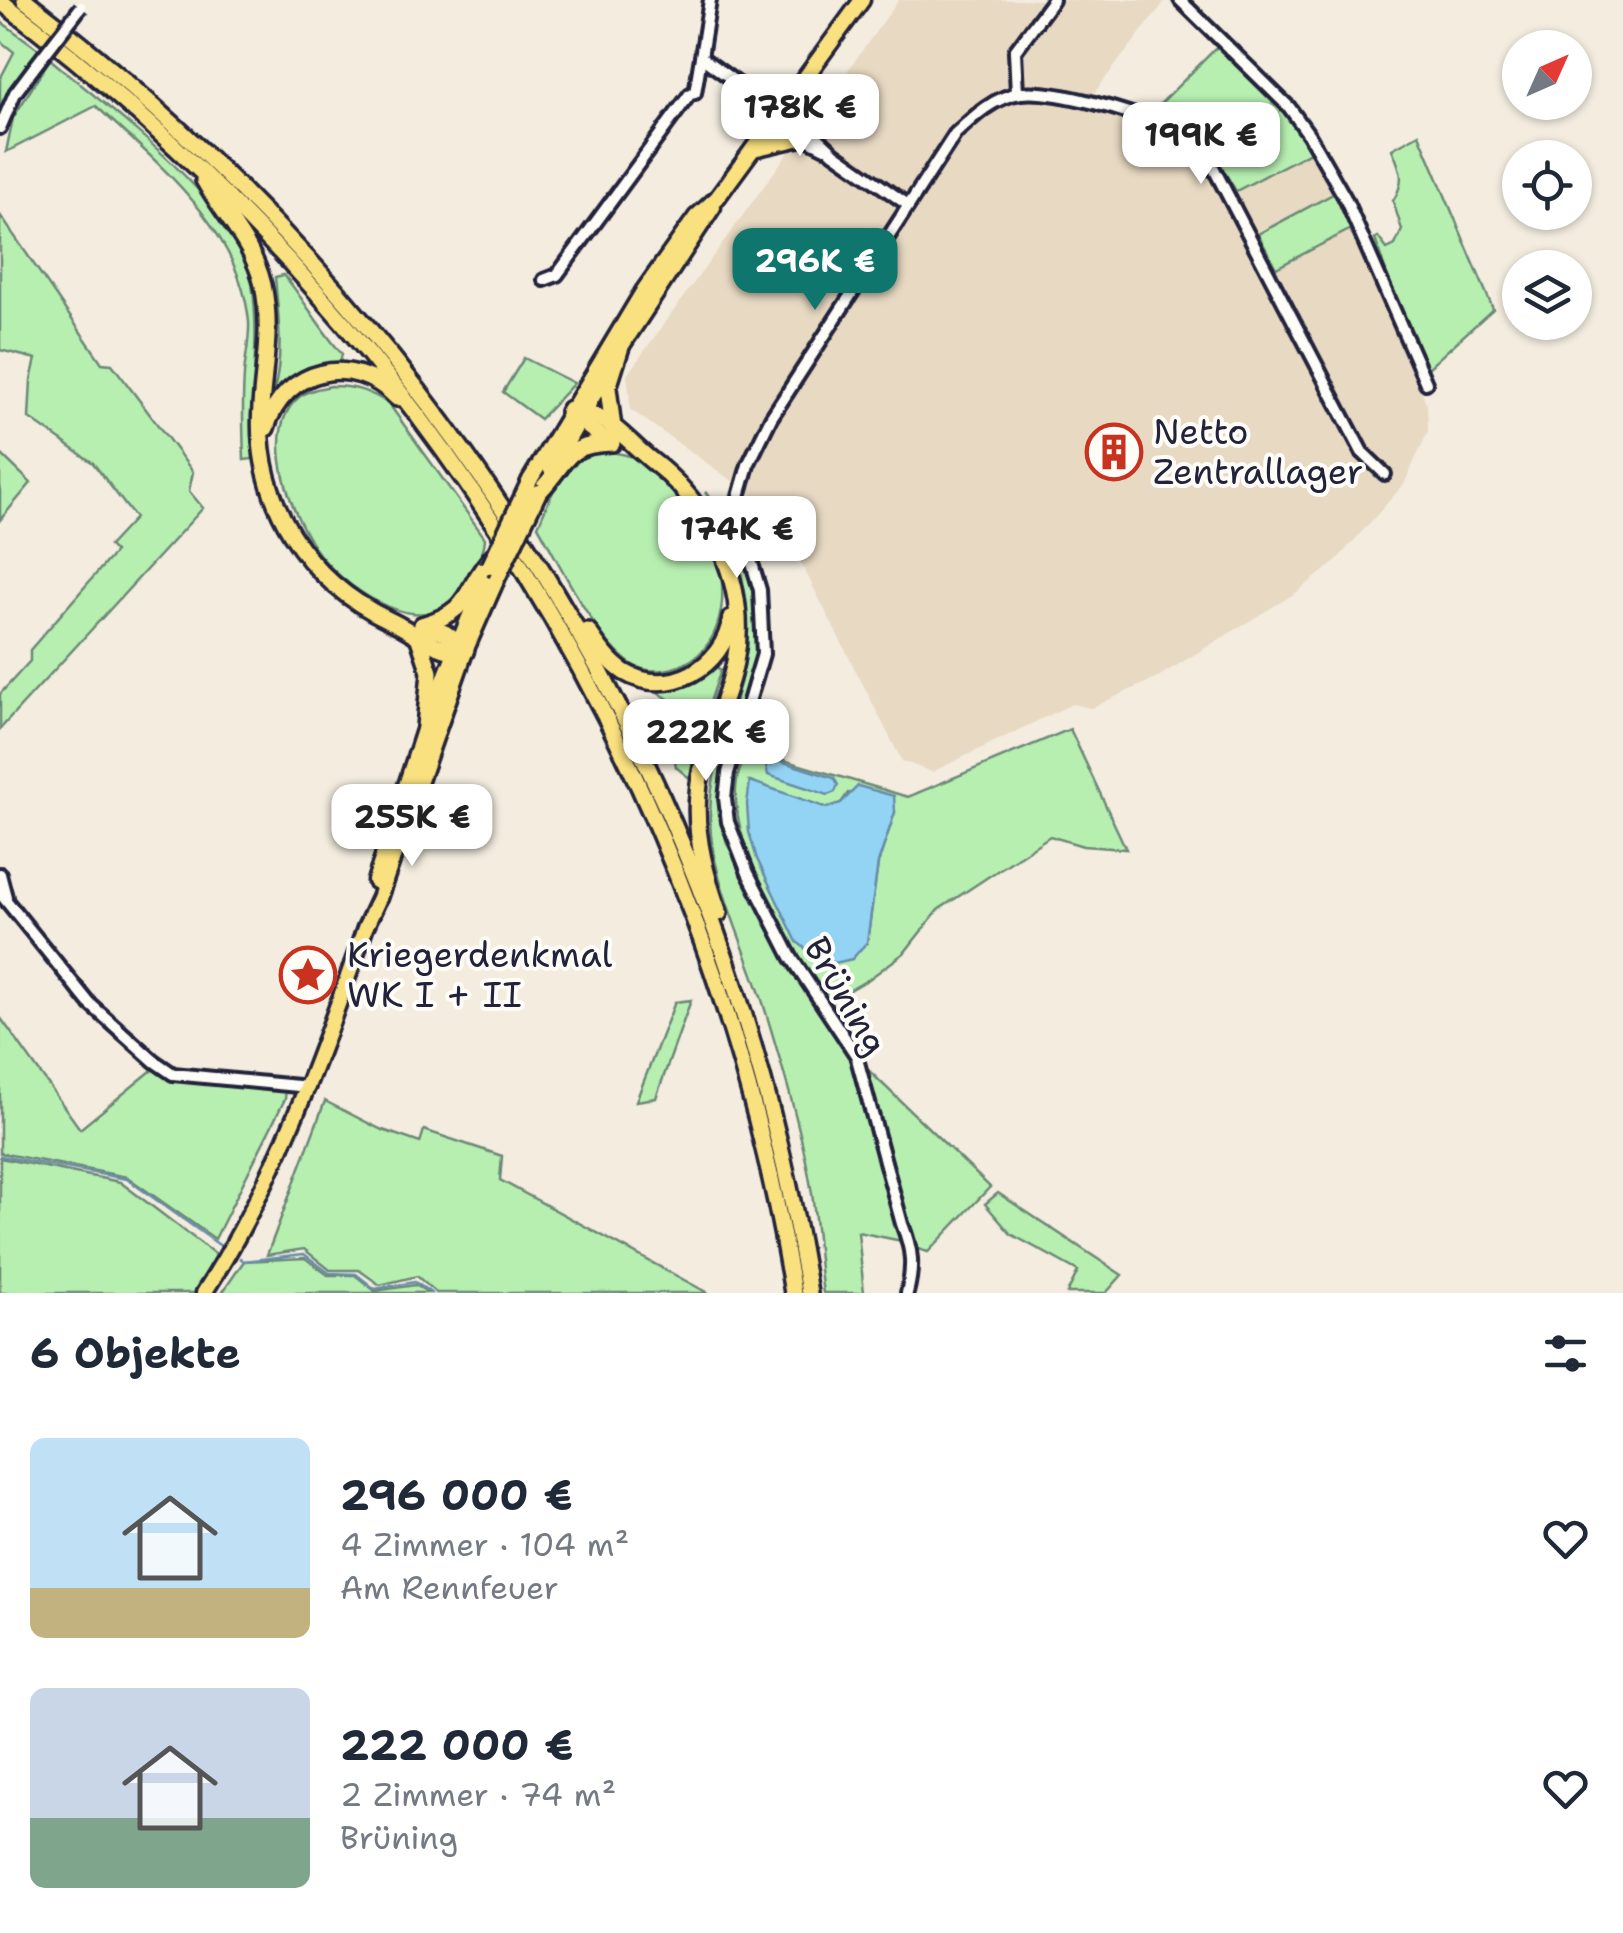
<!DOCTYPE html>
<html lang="de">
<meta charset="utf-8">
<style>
:root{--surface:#fff;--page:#f6f6f7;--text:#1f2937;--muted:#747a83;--accent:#0f766e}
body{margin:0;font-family:"Shantell Sans",sans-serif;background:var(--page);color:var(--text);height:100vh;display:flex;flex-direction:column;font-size:38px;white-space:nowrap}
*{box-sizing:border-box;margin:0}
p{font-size:32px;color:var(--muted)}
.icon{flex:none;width:55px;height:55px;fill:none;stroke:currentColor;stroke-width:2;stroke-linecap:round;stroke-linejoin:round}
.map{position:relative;height:1293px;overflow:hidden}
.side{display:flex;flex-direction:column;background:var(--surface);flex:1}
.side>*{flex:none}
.needle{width:65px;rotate:45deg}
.tools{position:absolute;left:1502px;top:30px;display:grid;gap:20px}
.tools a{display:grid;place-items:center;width:90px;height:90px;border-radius:50%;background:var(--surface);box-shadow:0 2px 8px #0004;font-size:50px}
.price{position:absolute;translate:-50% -85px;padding:0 22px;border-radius:20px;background:#fff;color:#222;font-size:32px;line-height:65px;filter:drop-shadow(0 2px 5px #0008)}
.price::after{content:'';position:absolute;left:50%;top:60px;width:30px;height:22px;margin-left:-15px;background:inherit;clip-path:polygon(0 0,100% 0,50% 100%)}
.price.current{background:var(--accent);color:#fff}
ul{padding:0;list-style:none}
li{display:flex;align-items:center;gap:30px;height:250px;padding:0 30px}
li span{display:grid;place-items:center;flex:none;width:280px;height:200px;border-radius:15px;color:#555}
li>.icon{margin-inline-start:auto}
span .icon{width:120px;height:120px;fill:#fffc;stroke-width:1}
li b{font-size:42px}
h2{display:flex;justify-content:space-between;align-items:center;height:120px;padding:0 30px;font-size:42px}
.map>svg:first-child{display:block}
</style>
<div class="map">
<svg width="1623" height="1293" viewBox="0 0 1623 1293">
<rect width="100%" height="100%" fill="#f3ecdf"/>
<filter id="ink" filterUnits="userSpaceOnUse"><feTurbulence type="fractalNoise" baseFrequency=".01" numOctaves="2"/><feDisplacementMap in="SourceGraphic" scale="20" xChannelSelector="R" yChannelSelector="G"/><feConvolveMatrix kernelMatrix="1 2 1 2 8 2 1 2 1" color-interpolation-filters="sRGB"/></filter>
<g filter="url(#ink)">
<polygon fill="#e7d9c2" points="899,0 1166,0 1094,93 1178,124 1215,155 1236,191 1314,150 1335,193 1259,233 1276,268 1353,228 1427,405 1428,431 1404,484 1335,562 1297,592 1156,678 1091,708 1072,704 932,772 902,761 774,510 631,410 627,375"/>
<g fill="#b7efb1" stroke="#6c8876" stroke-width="2.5" fill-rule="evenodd">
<polygon points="0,21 41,51 3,102 0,111 0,79 14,52 0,41"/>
<path d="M1219,45l76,77 19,28 -78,41c-24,-41 -40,-59 -84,-79z"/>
<path d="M50,59c59,50 191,145 202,224 9,59 -3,117 1,176l-9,1c-1,-28 -2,-56 0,-85 1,-17 6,-36 5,-53 -9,-93 -89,-157 -153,-216l-90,46 7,-34z"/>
<path d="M1419,134l74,175 -67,61 -34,-79 -17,-52 3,-2 9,12 8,-4 7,-15 -9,-29c13,-21 8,-30 -1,-52z"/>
<polygon points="1335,193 1353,228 1276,268 1258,234"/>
<polygon points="0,215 102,363 112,364 193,472 189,491 203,508 0,729 0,694 30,661 30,650 115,552 109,546 135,518 93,463 29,418 31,380 36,359 0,350"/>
<path d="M284,275c21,26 36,54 58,79l-4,15 -59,24 -5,-3c10,-36 4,-76 1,-113z"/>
<polygon points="524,358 574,383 540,419 503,392"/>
<path d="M331,386c23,0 39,5 58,18l96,134c-1,18 -11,32 -20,48 -35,61 -115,7 -145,-31 -28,-35 -64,-128 -18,-160 8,-6 20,-7 29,-9z"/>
<path d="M596,451c15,1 31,2 45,10 29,19 54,51 69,81 21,38 17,103 -26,122 -15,7 -35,10 -51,1 -36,-22 -73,-101 -95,-139 15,-35 21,-59 58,-75z"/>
<polygon points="0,453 31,483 0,520"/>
<path d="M705,492c41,38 63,107 54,164 -3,21 -16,38 -22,58 -12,42 -20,87 -10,130l124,207 51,190 -44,-9 6,61h-41c-5,-33 -6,-66 -11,-99 -9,-60 -31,-132 -49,-191 -16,-51 -47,-116 -52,-168 -5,-51 10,-85 24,-133 24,-79 13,-141 -30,-210z"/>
<path d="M716,666l5,5c-9,21 -11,39 -24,58l4,20 -9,31 -16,-13 -3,-20 -7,-6 8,-13 -1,-26 -14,-9 3,-4 22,-3z"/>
<path d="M1070,729l56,120 -43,-3 -33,-10 -112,74 -34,43 -35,26 -43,25c-29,-48 -130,-205 -73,-253l155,46zM750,782l77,26 14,-5 7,-10 47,19 -17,51 -11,79z"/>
<polygon points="691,1000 656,1098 636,1101 675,1002"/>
<polygon points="0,1017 80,1129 156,1067 169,1078 286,1088 285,1099 215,1239 127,1177 0,1153"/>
<polygon points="863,1065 990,1187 928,1252 914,1248"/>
<polygon points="325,1101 380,1129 420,1143 424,1130 502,1156 500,1180 708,1293 436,1293 417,1276 380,1285 359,1270 330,1270 304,1249 267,1255"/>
<polygon points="0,1158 120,1182 219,1257 197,1293 0,1293"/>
<polygon points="998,1193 1122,1275 1106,1293 1067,1293 1078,1271 1011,1234 985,1204"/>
<polygon points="305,1258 328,1275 355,1275 375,1291 415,1285 429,1293 222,1293 244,1261"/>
</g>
<g fill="#93d4f4" stroke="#668daa" stroke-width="2.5">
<polygon points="774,759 834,778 838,785 835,792 828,795 768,775 765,761"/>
<polygon points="750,781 827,808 841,803 858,786 894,796 895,812 878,863 867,942 852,959 835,963 815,956 797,942 757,859 749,832 747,804"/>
</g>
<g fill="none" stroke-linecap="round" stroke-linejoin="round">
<g stroke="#668daa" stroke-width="2.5">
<polyline points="0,1156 127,1179 222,1247"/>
<polyline points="240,1258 244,1261 304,1254 329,1273 356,1274 375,1289 415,1282 431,1293"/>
</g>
<g stroke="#22223b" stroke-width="18">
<g id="minor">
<polyline points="710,0 701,57 780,114 796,117 834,153 908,205"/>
<polyline points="1180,0 1289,107 1309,135 1345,198 1426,383"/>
<polyline points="1017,93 1015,51 1053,0"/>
<polyline points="780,114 787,129 825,148"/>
<polyline points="0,128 15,93 33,69"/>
<polyline points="544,280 557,275 690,94 695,93 701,57"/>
<polyline points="0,874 6,897"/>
<polyline points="0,893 89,1003 154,1061 173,1074 309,1087"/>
<path d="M907,1293c7,-27 5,-44 -5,-69l-46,-169 -65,-98 -43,-84 -20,-51 -3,-24 3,-25 35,-119 -3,-64 -19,-63 -3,-27 10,-35 23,-47 184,-284c18,-17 40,-38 66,-41 35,-4 110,19 143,33 20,8 35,23 48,39l150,287 23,22"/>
</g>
</g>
<g stroke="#22223b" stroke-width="21">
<g id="major">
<polyline points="753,149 801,138"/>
<polyline points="551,470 621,347 713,207"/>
<polyline points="530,480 644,290 696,217 717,198 862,0"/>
<polyline points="375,881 425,727 489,568"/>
<path d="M204,1293c73,-114 117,-238 161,-365l14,-30 87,-249 30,-68"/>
</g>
</g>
<g stroke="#22223b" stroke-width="22">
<g id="highway">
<path d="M25,0c418,320 700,771 784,1293"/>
<path d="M0,1c422,315 708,770 793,1292"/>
<path d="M204,180c20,36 49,63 59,105 9,41 1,80 -2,121 -7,94 45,175 128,214 26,12 46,32 76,32"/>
<path d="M570,409c9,3 21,4 29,8 19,10 36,31 53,44 59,45 98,125 83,201 -9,45 -34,85 -37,132 -4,40 7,81 21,119"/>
<polyline points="568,412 609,442"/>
<path d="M266,428c18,-60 87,-76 131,-30"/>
<polyline points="613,428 608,388 621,347"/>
<path d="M539,492c30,-30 22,-47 73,-49"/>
<path d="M422,625c54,-16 40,-37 72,-70"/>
<polyline points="422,625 445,633 466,649"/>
<path d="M588,631c10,15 21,31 36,41 45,27 100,-5 107,-54"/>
<polyline points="418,636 430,672 425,727"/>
</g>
</g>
<use href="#minor" stroke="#fdfcf7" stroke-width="10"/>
<use href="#major" stroke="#fae180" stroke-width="14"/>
<use href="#highway" stroke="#fae180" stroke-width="15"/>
<g stroke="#22223b" stroke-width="18" stroke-linecap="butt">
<polyline id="minor-bridge" points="33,69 81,7"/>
</g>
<g stroke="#22223b" stroke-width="21" stroke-linecap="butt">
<g id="major-bridge">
<polyline points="489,567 530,480"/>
<polyline points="496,581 539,492"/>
</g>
</g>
<use href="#minor-bridge" stroke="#fdfcf7" stroke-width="10"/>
<use href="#major-bridge" stroke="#fae180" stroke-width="14"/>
</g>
</g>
<defs>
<g id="building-ring" transform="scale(2.875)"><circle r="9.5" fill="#fdfcf7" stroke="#c8321e" stroke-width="1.5"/><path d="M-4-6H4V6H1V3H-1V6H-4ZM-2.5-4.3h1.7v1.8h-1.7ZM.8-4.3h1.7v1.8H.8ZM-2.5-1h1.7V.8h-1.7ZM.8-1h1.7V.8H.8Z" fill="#c8321e"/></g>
<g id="sight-ring" transform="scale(2.875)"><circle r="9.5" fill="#fdfcf7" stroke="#c8321e" stroke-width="1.5"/><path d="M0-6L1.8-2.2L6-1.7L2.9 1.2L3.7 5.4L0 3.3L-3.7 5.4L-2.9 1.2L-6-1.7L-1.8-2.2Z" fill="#c8321e"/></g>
</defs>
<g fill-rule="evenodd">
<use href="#building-ring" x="1114" y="452"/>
<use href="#sight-ring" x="308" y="975"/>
</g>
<g text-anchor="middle" stroke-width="8" stroke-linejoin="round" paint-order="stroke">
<g font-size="35" fill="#22223b" stroke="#fdfcf7" text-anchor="start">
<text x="1153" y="444">Netto<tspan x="1153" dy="40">Zentrallager</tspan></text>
<text x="347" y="967">Kriegerdenkmal<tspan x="347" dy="40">WK I + II</tspan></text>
</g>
<g font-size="35" fill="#22223b" stroke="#fdfcf7">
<text transform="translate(846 996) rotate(60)" y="12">Brüning</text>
</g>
</g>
</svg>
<div class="tools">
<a><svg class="needle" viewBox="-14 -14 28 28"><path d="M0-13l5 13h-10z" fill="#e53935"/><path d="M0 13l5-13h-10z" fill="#747a83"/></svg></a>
<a><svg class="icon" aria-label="locate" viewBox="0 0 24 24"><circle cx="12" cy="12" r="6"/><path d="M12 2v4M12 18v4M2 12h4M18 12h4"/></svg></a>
<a><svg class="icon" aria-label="layers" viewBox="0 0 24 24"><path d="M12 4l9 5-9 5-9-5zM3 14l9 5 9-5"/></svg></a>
</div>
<b class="price" style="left:800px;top:159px">178K €</b>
<b class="price" style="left:1201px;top:187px">199K €</b>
<b class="price current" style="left:815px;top:313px">296K €</b>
<b class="price" style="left:737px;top:581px">174K €</b>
<b class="price" style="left:706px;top:784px">222K €</b>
<b class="price" style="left:412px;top:869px">255K €</b>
</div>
<section class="side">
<h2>6 Objekte<svg class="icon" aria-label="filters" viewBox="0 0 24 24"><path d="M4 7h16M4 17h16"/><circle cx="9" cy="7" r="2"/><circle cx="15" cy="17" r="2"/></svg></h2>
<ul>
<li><span style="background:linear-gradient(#bfe0f5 75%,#c2b280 0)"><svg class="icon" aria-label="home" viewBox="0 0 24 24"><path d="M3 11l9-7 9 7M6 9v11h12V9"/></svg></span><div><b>296 000 €</b><p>4 Zimmer · 104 m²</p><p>Am Rennfeuer</p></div><svg class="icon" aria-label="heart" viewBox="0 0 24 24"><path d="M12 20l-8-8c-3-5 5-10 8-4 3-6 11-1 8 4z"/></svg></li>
<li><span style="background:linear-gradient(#c9d6e8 65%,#7fa58c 0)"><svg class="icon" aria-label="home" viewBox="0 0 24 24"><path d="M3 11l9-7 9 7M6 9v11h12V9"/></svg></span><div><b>222 000 €</b><p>2 Zimmer · 74 m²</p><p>Brüning</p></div><svg class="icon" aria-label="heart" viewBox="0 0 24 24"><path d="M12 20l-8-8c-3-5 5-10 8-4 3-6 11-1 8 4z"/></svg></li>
</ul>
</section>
